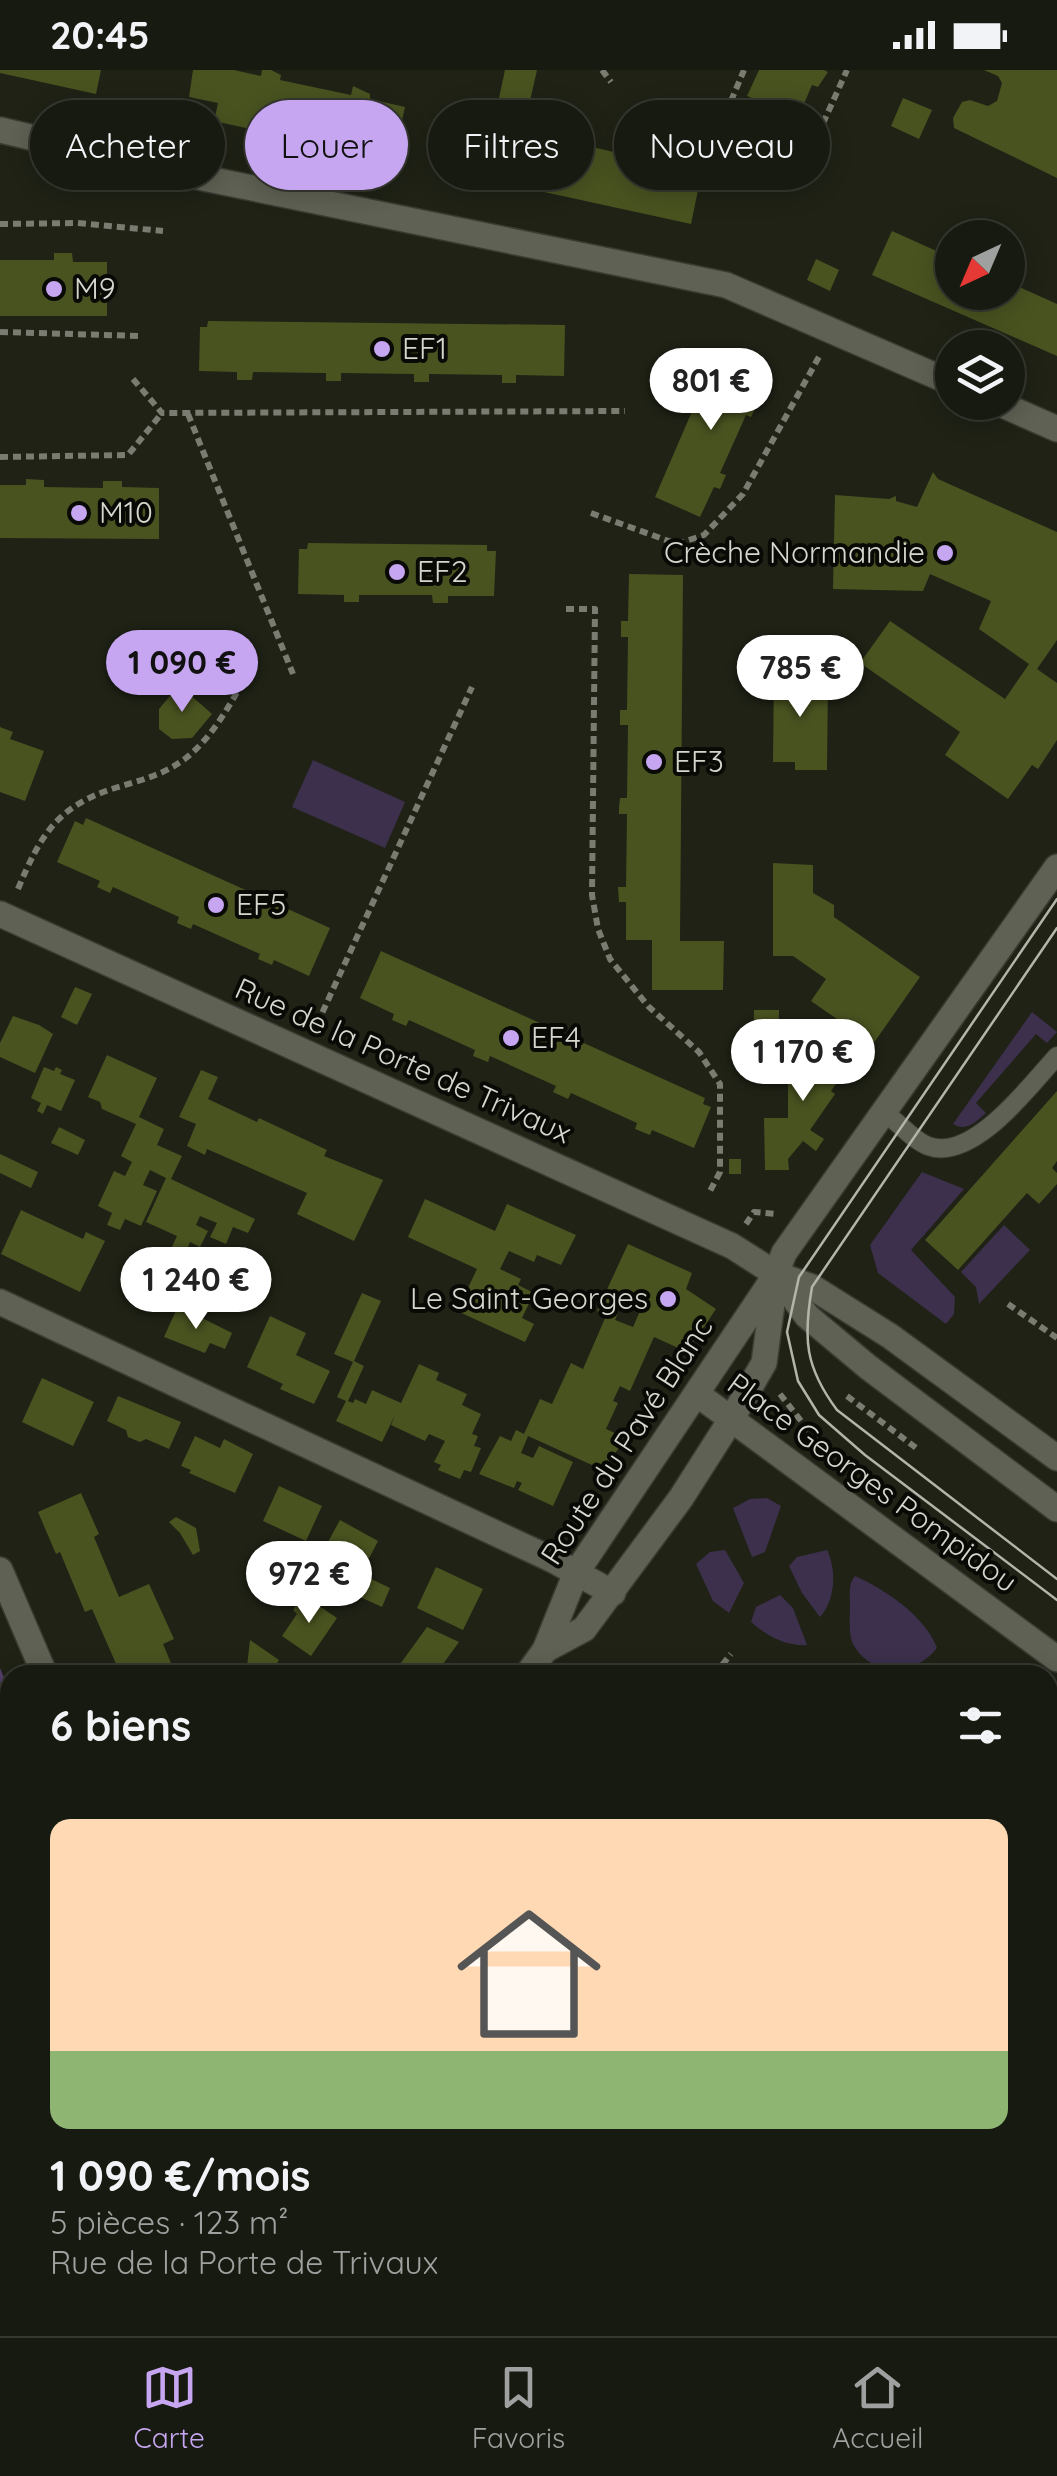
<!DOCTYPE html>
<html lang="fr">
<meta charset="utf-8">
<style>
:root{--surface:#171a10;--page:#202319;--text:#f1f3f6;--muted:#9ea19f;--line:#363830;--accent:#c6a6f0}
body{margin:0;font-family:Quicksand,sans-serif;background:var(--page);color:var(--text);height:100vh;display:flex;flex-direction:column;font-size:38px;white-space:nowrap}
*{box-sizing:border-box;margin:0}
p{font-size:32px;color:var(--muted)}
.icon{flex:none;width:55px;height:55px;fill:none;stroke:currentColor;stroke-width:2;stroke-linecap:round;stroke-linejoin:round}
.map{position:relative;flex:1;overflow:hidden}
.drawer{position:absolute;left:0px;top:1595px;width:1058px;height:672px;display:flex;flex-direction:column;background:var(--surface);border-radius:30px 30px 0 0;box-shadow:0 5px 25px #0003,0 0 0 2px var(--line)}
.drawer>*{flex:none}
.guide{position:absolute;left:30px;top:30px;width:998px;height:90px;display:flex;gap:20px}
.needle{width:65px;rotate:224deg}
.buttons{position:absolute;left:935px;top:150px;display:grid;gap:20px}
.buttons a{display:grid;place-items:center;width:90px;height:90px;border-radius:50%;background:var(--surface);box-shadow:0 5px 25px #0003,0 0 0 2px var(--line);font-size:50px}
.price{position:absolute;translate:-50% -85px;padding:0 22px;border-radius:35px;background:#fff;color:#222;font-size:32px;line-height:65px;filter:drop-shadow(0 2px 5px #0008)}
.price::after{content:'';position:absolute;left:50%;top:60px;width:30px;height:22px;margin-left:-15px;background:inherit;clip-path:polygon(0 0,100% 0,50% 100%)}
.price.on{background:var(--accent);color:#111}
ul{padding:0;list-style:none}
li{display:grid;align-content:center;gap:20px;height:530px;padding:0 50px}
li span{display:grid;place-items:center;height:310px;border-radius:20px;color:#555}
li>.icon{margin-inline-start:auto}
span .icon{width:180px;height:180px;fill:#fffc;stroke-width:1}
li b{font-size:42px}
h2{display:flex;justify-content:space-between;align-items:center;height:120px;padding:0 50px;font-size:42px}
.pill{padding:0 35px;border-radius:45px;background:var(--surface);box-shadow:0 5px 25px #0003,0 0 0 2px var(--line);font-size:35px;line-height:90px}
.pill.on{background:var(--accent);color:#111}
.status{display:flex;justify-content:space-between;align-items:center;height:70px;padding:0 50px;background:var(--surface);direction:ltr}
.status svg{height:28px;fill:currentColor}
.dock{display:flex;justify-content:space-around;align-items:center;height:140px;border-top:2px solid var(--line);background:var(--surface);font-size:28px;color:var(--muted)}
.dock a{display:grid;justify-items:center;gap:5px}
.dock .on{color:var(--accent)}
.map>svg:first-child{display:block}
</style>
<div class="status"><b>20:45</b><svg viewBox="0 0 49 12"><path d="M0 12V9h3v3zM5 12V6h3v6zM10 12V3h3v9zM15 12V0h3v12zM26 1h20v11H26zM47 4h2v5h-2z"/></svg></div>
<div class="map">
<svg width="1057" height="2266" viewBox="0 0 1057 2266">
<rect width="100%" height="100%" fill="#1f2215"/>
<g fill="#3c304c">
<polygon points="313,690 405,732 385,778 292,737"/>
<path d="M1032,942l25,20 -10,11 -11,-9 -60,69 10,10c-10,9 -20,19 -33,11z"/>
<polygon points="922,1102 964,1119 911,1180 955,1227 954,1244 946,1254 878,1203 870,1175"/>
<polygon points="1004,1155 1030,1180 979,1234 976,1217 961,1202"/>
<polygon points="767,1428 781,1436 765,1482 752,1487 733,1438 750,1429"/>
<polygon points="725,1480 744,1513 729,1543 713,1531 696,1494 710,1482"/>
<path d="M827,1480c10,20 8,51 -7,67l-18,-24 -13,-27 8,-9z"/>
<path d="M855,1506c31,14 70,40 82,72 -20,27 -64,30 -83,-2 -6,-11 -4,-27 -4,-40 0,-11 -2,-22 5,-30z"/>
<path d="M780,1525l13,13 14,37c-22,1 -40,-9 -56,-23l5,-15z"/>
</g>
<polygon fill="#523f6a" points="0,1598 10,1622 10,2258 13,2258 8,2266 0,2266"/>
<g fill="#495320" fill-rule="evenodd">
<polygon points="0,0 101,0 96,24 0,3"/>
<polygon points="193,0 234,0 261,6 262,0 271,0 281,5 280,10 351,25 353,16 370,24 370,29 405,37 393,90 214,51 218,33 189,27"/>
<polygon points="505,0 537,0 523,62 561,71 563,61 580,69 579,74 649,90 652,81 668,88 666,93 702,101 691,154 512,115 516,95 486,89"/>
<polygon points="759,0 824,0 828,2 818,17 812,15 798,48 747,26"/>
<polygon points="984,0 1057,0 1057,108 954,58 953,48 962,32 970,30 988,36 997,31 1002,13 998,6"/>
<polygon points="903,28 932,40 919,69 891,56"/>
<polygon points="892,161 952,188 952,222 1008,222 1008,212 1057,234 1057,286 872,205"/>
<polygon points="54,183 72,183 73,192 107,192 107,246 0,246 0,190 54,190"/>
<polygon points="816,189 839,200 830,221 807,210"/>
<polygon points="208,251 565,255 564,306 516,305 516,313 502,313 502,305 429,304 429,312 414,312 414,304 341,303 341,311 326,311 326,303 253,302 252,310 237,310 237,302 199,301 200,257 207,257"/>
<polygon points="719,279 765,300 753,330 758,333 751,347 746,345 720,403 726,405 720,419 714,417 700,447 655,427"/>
<polygon points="933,402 938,409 1057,462 1057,570 1037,599 1057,613 1057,670 1038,699 1032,695 1008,729 945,685 960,662 860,593 890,551 1005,629 1029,594 979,559 991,531 930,504 923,521 833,519 835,425 889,429 896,426 896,431 917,437"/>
<polygon points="26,409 44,410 44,417 103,418 103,411 122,411 122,417 159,418 159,469 0,468 0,415 26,415"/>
<polygon points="308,473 487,475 487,481 496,481 494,526 448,526 448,533 433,533 432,525 359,525 359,532 344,532 344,525 298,524 299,479 307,479"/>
<polygon points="629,504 683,505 680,871 724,871 723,920 652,920 652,870 626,870 626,832 619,832 618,817 626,817 627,744 619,744 619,737 620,728 627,728 628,655 620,655 620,640 627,640 628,567 621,567 621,551 628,551"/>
<polygon points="774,599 805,599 805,607 828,607 827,700 795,700 795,692 773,692"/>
<polygon points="179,615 212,644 192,668 172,669 159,659 159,639"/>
<polygon points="0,657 13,662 10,669 44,681 25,731 0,722"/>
<polygon points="86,748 330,858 309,906 274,890 272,895 258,889 260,884 193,854 191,859 177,853 179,847 113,817 110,823 97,817 100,811 57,792 75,751 83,755"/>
<polygon points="773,793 813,795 813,823 834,835 834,847 920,907 873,974 811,931 826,909 793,886 773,886"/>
<polygon points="381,881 705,1028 703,1034 711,1037 694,1078 652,1060 650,1065 635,1059 637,1053 571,1023 568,1029 553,1022 556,1016 490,986 488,992 473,986 475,980 409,950 406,956 392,950 394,944 360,928"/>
<polygon points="75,917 92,924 77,955 61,947"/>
<polygon points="754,940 779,940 778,1010 753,1011"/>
<polygon points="13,946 39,955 53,964 35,1003 0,987 0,973"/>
<polygon points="816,967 851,992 831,1021 835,1024 810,1060 824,1069 816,1081 803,1071 788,1089 789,1100 765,1100 764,1048 788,1048 788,992 795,997"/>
<polygon points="107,985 157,1008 139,1047 164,1059 157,1075 182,1086 171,1109 255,1149 248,1163 233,1157 226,1174 210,1167 217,1153 200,1146 196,1155 208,1161 200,1177 190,1172 184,1187 170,1181 177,1166 146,1152 166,1108 150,1100 143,1115 157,1121 141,1156 125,1149 120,1160 107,1155 112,1143 98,1136 114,1101 125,1106 132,1092 121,1086 136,1054 102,1039 100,1032 88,1027"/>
<polygon points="44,997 54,1001 56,997 62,1000 60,1004 75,1010 61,1041 47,1035 43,1044 37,1041 41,1033 31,1028"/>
<polygon points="201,1000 218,1007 208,1029 257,1052 259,1048 327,1080 324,1086 383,1110 354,1171 297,1144 307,1123 207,1079 205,1085 187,1076 196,1054 179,1047"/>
<polygon points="1057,1021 1057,1091 1052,1098 1057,1103 1057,1114 1039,1134 1027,1123 958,1200 925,1170"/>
<polygon points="59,1057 85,1070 78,1085 51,1073"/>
<polygon points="0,1084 38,1102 31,1118 0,1103"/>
<rect x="729" y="1089" width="12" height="15"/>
<polygon points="425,1129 495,1161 507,1134 576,1165 561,1195 537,1185 534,1192 509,1181 500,1199 521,1209 518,1215 534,1223 522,1248 534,1254 525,1272 457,1241 477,1199 408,1167"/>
<polygon points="21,1140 83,1169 86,1162 105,1171 80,1222 1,1184"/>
<path d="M628,1174l64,29 -6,16 30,20 -29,43 -33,-15 -24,54 -10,-5 -7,15 5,2 -12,26 20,9 -23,32 -75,-34 -7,17 12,5 6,-12 34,16 -20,44 -35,-16 4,-7 -5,-2 -3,7 -35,-14 21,-38 11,5 5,-11 8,4 16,-35 12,5 19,-41 12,6 23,-53 -9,-5zM626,1225l18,7 -11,25 -18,-7z"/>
<polygon points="362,1223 381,1231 354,1291 364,1296 348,1331 353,1333 355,1329 366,1334 372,1320 401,1333 419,1294 439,1303 436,1310 467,1324 462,1335 481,1344 472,1364 478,1366 474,1376 481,1378 471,1402 464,1400 460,1409 438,1400 441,1395 434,1392 445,1371 429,1364 425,1371 391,1355 395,1345 382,1372 336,1351 346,1331 337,1327 353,1292 334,1284"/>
<polygon points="178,1236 232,1263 225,1279 210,1273 205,1283 164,1267"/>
<polygon points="270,1246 306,1263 296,1285 330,1301 314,1334 280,1319 283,1314 247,1297"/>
<polygon points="42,1308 94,1332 73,1376 22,1352"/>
<polygon points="118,1326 181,1352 169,1379 146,1369 140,1372 128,1367 126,1360 107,1351"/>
<polygon points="195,1366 220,1378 224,1369 253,1384 235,1423 189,1403 191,1400 181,1396"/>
<polygon points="279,1416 322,1436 306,1471 263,1451"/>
<polygon points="81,1423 99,1464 94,1467 119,1527 149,1514 174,1569 163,1574 176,1605 121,1605 92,1539 85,1542 60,1482 56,1484 38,1442"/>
<polygon points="176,1447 196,1458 200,1481 193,1485 180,1463 169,1452"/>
<polygon points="340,1450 378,1471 361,1504 390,1518 382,1537 294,1497 305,1473 322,1483"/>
<polygon points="436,1497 483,1519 463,1560 417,1538"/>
<polygon points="276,1506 296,1519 285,1534 266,1520"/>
<polygon points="303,1525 337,1548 311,1586 282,1566 297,1544 293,1540"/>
<polygon points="427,1557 459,1572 435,1605 418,1605 401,1593"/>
<polygon points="250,1570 279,1590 269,1605 246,1605"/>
<polygon points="1057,1749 1057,1991 1048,2014 1048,1773"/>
</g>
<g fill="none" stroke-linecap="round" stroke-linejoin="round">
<g stroke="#3a3c33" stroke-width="20">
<g id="service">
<path d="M885,1043c13,9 29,28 43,33 45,17 103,-62 129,-90"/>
<polyline points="1048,2063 1057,2039"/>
</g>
</g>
<g stroke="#3a3c33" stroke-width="28">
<g id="minor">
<polyline points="0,60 208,109 726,215 952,313"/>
<polyline points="996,332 1057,359"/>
<polyline points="0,1232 553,1490 613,1523"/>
<polyline points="697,1324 1057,1589"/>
<polyline points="0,1500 45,1605"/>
</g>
</g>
<g stroke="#3a3c33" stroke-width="28">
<g id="tertiary">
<polyline points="0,844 732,1176 776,1204 812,1217 890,1266 1057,1388"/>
<polyline points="776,1204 807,1246 868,1297 1057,1439"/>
</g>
</g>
<g stroke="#3a3c33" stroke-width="28">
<g id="secondary">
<polyline points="545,1580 584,1559 681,1428 732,1348 764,1293 776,1204 784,1183 1057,797"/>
<polyline points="527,1605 545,1580 576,1503 773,1209"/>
<polyline points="53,2266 59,2258"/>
</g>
</g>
<g stroke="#7a7c71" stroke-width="6" stroke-dasharray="8 5" stroke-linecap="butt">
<polyline points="602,0 611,12"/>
<polyline points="721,55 744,0"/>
<polyline points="807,89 847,0"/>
<polyline points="0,154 77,153 163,161"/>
<polyline points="0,262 141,266"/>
<polyline points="133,309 162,343 625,341"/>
<polyline points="188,344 293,604"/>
<polyline points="0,387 128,385 162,343"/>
<polyline points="591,443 677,474 704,465 743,424 820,285"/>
<polyline points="566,539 595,539 592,825 598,859 610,889 648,936 699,982 720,1014 720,1102 710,1121"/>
<path d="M18,819c22,-53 39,-83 97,-101 26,-8 49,-13 71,-30 28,-22 46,-57 63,-87"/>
<polyline points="317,954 472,617"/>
<polyline points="746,1154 754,1142 777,1144"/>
<polyline points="1008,1234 1057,1268"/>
<polyline points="780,1324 816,1370"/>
<polyline points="847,1326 919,1380"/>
<polyline points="714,1605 731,1584"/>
</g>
<use href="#service" stroke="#5e6153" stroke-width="18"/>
<use href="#minor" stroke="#5e6153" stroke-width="25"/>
<use href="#tertiary" stroke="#5e6153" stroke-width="25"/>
<use href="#secondary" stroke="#5e6153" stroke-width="25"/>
<g stroke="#b3b5ab" stroke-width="2.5">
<polyline points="1057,829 799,1207 787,1262 798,1311 819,1345 865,1385 1057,1530"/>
<path d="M1057,858l-245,359c-9,52 -7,80 25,123l220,169"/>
</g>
</g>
<g fill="#c6a6f0" stroke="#090a06" stroke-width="4">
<circle cx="54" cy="219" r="10"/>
<circle cx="382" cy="279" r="10"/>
<circle cx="79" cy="443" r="10"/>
<circle cx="945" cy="483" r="10"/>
<circle cx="397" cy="502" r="10"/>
<circle cx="654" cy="692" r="10"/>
<circle cx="216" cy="835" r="10"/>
<circle cx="511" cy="968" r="10"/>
<circle cx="668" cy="1229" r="10"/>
</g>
<g text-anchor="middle" stroke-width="8" stroke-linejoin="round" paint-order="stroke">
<g font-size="30" fill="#d5d7ce" stroke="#090a06" text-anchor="start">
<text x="74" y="229">M9</text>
<text x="402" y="289">EF1</text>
<text x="99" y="453">M10</text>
<text x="925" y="493" text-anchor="end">Crèche Normandie</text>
<text x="417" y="512">EF2</text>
<text x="674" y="702">EF3</text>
<text x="236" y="845">EF5</text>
<text x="531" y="978">EF4</text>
<text x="648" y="1239" text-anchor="end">Le Saint-Georges</text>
</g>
<g font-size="30" fill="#d5d7ce" stroke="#090a06">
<text transform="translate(403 991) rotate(24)" y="10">Rue de la Porte de Trivaux</text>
<text transform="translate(627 1371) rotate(-57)" y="10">Route du Pavé Blanc</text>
<text transform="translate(872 1413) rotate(36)" y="10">Place Georges Pompidou</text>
</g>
</g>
</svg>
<div class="buttons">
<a><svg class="needle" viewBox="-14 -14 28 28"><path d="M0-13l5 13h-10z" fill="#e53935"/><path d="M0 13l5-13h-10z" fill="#9ea19f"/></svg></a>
<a><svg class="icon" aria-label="layers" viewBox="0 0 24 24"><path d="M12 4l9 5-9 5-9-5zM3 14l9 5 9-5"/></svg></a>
</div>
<b class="price" style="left:711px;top:363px">801 €</b>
<b class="price on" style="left:182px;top:645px">1 090 €</b>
<b class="price" style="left:800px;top:650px">785 €</b>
<b class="price" style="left:803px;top:1034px">1 170 €</b>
<b class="price" style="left:196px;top:1262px">1 240 €</b>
<b class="price" style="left:309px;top:1556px">972 €</b>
<div class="guide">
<a class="pill">Acheter</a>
<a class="pill on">Louer</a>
<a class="pill">Filtres</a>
<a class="pill">Nouveau</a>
</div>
<section class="drawer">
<h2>6 biens<svg class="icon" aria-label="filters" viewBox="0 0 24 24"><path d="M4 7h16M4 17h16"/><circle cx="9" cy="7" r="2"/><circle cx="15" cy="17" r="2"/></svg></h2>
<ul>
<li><span style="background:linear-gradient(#ffd9b3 75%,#8fb573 0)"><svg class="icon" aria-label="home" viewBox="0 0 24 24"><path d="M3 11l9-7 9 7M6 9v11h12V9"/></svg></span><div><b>1 090 €/mois</b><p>5 pièces · 123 m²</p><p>Rue de la Porte de Trivaux</p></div></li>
</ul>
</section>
</div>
<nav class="dock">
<a class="on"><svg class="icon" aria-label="map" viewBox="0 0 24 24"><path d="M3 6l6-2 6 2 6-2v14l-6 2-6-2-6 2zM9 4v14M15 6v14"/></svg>Carte</a>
<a><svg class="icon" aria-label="saved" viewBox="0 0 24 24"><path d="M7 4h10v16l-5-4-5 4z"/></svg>Favoris</a>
<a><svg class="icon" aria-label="home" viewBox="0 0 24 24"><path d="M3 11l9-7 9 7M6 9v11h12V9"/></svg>Accueil</a>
</nav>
